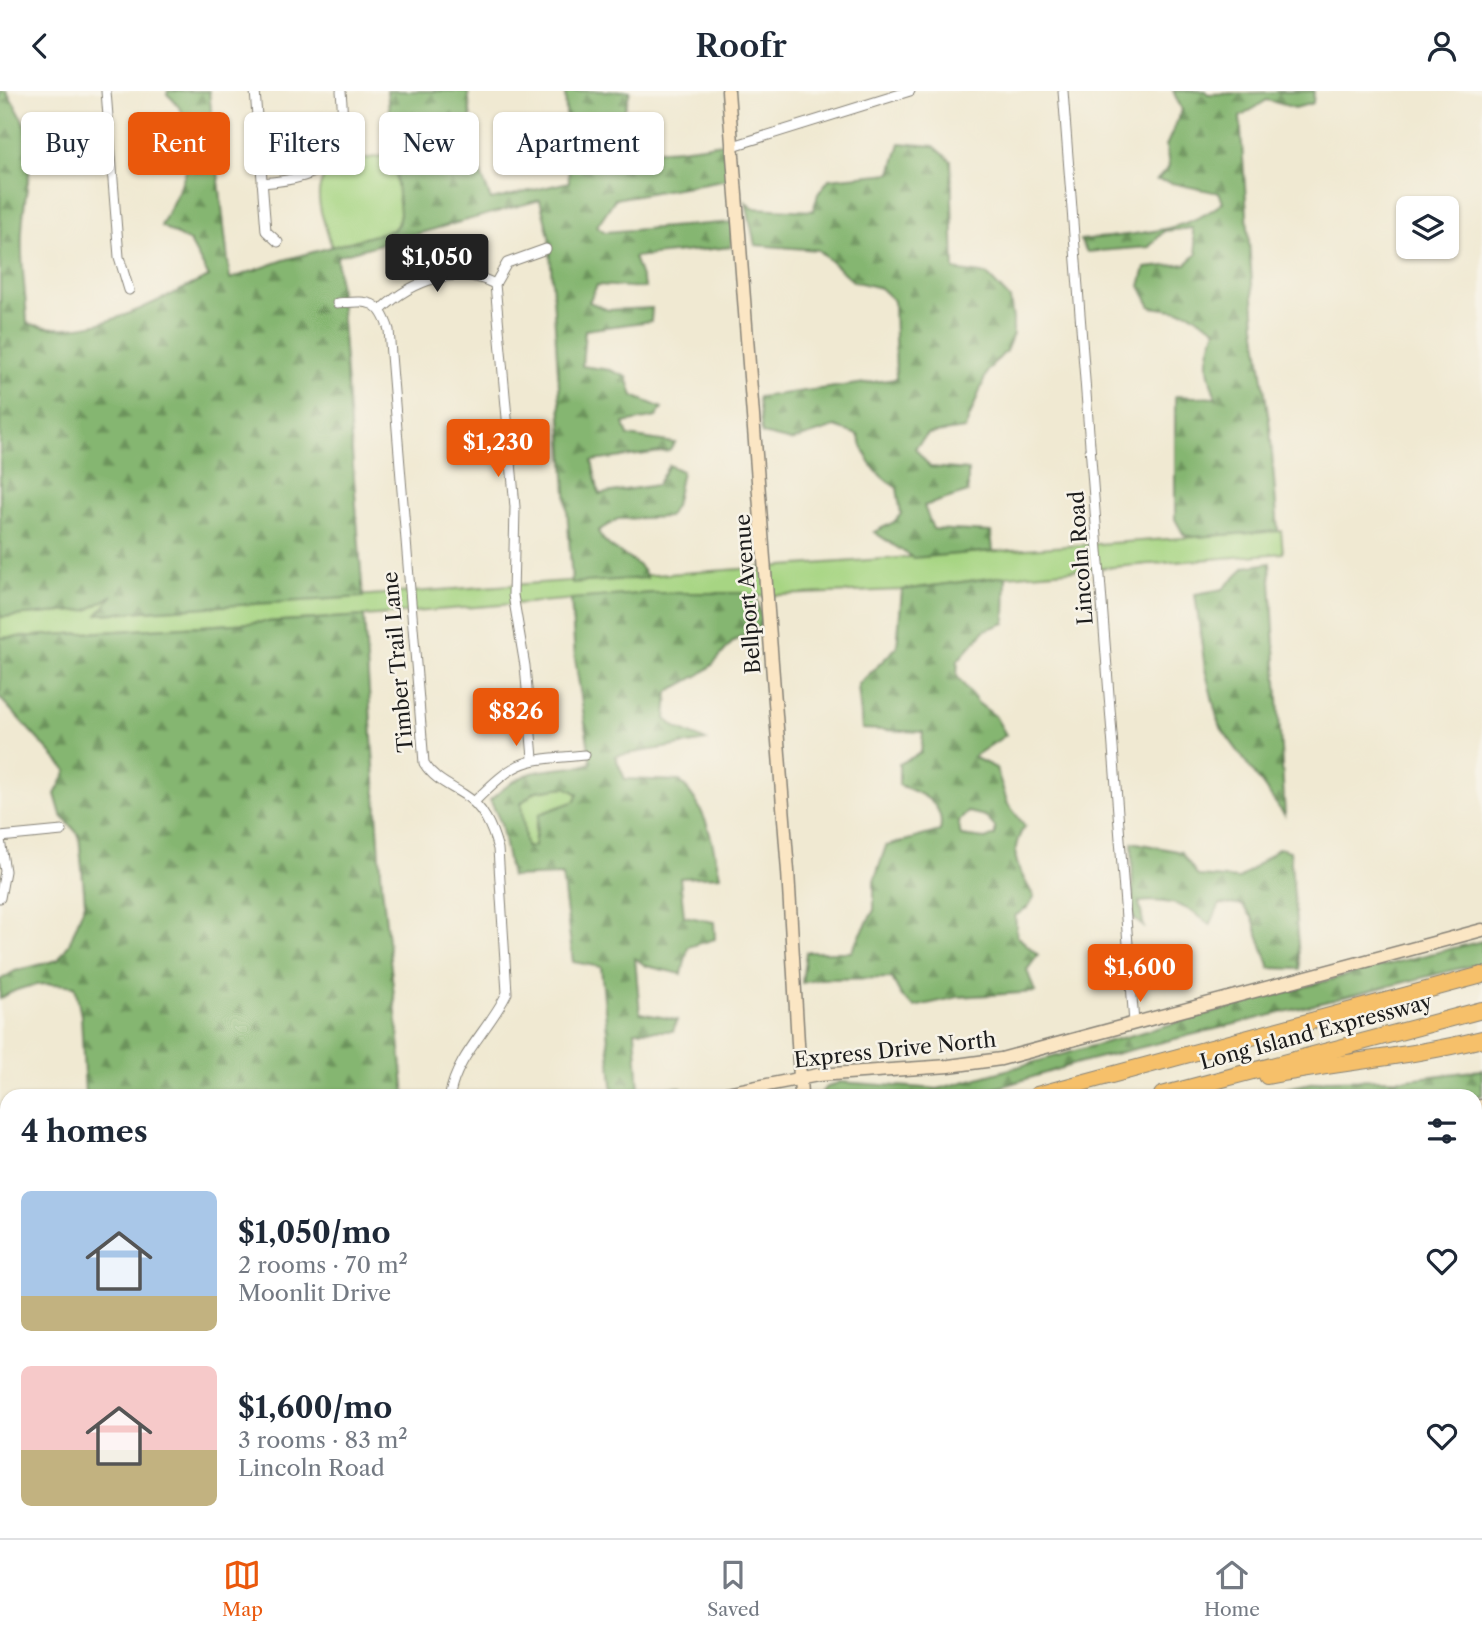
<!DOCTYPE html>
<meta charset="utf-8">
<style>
:root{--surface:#fff;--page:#f6f6f7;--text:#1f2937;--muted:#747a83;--line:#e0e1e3;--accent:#ea580c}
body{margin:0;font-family:"Libre Caslon Text",serif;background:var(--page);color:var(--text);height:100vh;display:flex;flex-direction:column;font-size:26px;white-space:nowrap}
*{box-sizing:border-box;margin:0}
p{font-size:23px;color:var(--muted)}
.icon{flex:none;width:38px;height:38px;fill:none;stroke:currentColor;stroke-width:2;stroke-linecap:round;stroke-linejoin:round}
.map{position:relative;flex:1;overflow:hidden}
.details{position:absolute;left:0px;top:998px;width:1482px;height:450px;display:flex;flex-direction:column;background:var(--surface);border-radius:21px 21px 0 0;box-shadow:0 2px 5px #0004}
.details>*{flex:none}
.hud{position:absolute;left:21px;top:21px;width:700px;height:63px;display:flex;gap:14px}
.buttons{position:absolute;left:1396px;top:105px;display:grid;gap:14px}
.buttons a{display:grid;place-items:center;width:63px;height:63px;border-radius:10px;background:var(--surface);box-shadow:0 2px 5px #0004;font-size:35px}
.price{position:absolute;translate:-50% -60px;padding:0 16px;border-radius:7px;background:var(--accent);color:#fff;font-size:23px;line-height:46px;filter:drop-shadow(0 2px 4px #0008)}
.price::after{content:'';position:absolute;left:50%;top:42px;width:21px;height:16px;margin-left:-10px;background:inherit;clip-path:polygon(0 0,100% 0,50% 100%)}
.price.active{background:#222;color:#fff}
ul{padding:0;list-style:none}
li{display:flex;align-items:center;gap:21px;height:175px;padding:0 21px}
li span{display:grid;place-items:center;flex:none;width:196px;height:140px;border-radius:10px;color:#555}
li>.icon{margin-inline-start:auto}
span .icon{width:84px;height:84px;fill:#fffc;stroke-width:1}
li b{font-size:30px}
h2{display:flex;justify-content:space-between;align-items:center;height:84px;padding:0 21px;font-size:30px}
.pill{padding:0 24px;border-radius:10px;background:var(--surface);box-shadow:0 2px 5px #0004;font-size:24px;line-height:63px}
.pill.active{background:var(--accent);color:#fff}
header{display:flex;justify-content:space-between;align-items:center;height:91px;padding:0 21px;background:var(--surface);font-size:32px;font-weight:600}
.dock{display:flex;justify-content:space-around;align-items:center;height:98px;border-top:2px solid var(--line);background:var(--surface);font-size:19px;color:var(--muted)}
.dock a{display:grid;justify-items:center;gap:4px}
.dock .active{color:var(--accent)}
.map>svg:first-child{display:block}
</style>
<header><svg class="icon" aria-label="back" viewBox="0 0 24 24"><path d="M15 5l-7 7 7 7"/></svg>Roofr<svg class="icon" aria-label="person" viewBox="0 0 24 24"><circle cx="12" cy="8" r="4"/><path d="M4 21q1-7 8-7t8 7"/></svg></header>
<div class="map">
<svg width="1482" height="1447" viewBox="0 0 1482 1447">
<defs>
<pattern id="forest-firs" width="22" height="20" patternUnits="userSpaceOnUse" patternTransform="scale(1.75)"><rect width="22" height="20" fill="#85b671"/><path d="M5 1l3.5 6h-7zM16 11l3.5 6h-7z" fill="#6c935c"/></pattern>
</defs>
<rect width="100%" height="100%" fill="#f7f3e8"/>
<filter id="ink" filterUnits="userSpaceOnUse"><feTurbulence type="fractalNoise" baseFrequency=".0143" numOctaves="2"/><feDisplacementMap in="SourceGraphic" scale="14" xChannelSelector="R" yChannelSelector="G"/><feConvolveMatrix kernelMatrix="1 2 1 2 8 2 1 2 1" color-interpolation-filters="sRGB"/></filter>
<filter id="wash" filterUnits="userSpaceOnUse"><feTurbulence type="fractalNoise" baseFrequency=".00686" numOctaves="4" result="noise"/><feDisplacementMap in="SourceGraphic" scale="28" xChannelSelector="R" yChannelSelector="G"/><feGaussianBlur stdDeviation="1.57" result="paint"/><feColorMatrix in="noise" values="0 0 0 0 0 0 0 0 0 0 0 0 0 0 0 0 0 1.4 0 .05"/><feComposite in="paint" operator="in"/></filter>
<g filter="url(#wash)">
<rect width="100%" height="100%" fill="#f0e9d2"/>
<g fill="#a7d583" stroke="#627850" stroke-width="2">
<path d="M344,58l20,10 30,-5c2,21 14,60 -1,76l-61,17c-15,-47 -24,-59 12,-98z"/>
<polygon points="1281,440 1283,462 1006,485 902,499 756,505 741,502 652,502 364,525 0,547 0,526 88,519 116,503 99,523"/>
<polygon points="566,696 578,703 575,711 536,733 534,755 526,757 521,712 536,700"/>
</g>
<g fill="url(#forest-firs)" stroke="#506946" stroke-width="2" fill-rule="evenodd">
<path d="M0,0h6c41,60 19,76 16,140 -2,30 4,61 5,92 63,20 126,-22 182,-46l-19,-35 -29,-16c22,-44 51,-92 6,-132l1,-3h41l21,188 54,-19 109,-30 5,-6 2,-11 -13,-122h81l7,67 16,42 78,-18 -4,-91h65l-6,22v28c18,18 77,4 101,2l4,36 -114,20 -18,27 8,6 128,-10 -2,25 -97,10 11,31 -48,-3 -8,17 19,8 44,-2 -1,13 -66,9 -3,36 28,4 17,7 6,19 29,12 -6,9 -32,6 4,13 47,7 -6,8 -77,10 7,33 58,-9 12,-20 13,6 -7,35 -7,11 -50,2 -20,12c10,23 40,24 49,47l-75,5 -23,-347 -9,-36 -203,56 26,341 -265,17 15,-19 -25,15 -88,7z"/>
<path d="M1173,0h33l2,3 106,-3 -1,12 -18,5 -28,-8 -27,17 15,208 15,102 8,104 -84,6 -10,-2 -9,-16v-123l41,2c-11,-31 -11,-38 0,-69l-28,-17 -37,-5 -11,-21 5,-18 41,-4 11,-10 -5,-26 -28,3 -15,16 -62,5 -7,-12c47,-6 106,-6 143,-38l-4,-9 -62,-13 12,-13 -3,-21 16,-36z"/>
<path d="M900,52l34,3 17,15 3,109 33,5 23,24 3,20v15l-7,17 -18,19 -23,59 -37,5 -13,14 15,19 38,3v22l-44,14 9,23 58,3 2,19 -80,7 -39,-26 20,-10 7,-8 -4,-26c-25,-16 -29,-26 -39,-53l-23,-8 -44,14 -29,-7 -4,-37 138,-18 -2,-78 -14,-13 -27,-7 -35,-31 -63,-5 -9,-43 6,6 61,3 5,-17 11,-15 62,-6z"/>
<polygon points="1270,472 1285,725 1219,634 1205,578 1195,503 1223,498 1245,476"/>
<path d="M1006,485l-1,47 -20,7 -27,30 -1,16 21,27 17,13 11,19 -33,22 23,11 12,36 17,22c-19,28 -6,44 9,71l-6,10 -13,9 2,20 21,19 -11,15 8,22 -77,5 -44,10 -12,-10 -10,-19 -71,1 -19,4 4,-31h45l23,-42v-29l12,-35 54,-15c6,-28 -19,-38 -41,-46v-21l22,-11 2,-21 -61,-3 -4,-44 39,-38 5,-57zM968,721l17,4 10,11v8l-10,4 -24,-3 -3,-14z"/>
<path d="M652,502h89l15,3 6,23 -4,13c-32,3 -32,26 -56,41 -11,7 -23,12 -34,19l-2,27 11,9 29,13 -91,15 10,23 55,2c27,27 32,59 40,95l-40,2 4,38 30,6 1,17 -27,8 -6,27 -36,-8 -11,-8 5,55 37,7 -4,11h-38l4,59 42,-3 3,8h-71l-12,-128 -28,-5 -11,-87 -51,2 -10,-54 -11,-23c12,-11 26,-22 42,-27 19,-6 39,-3 59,-10l-16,-105 -4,-59zM566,696l12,7 -3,7 -36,13 -5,32 -8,1 -5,-44 15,-12z"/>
<path d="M364,525l18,270 23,209h-320l-4,-79 -6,-30c-27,-4 -52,-3 -75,13v-19l15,-9 43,-11 11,-16 16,-41 -6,-68 -18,-20 -6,-21 12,-23 -67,-73v-60z"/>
<path d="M1132,751l49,10 17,24 41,3 40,-31 11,3 10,118 -30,-1 -18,-51 -10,-12 -22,-1 -10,21c-23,-20 -40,-26 -71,-23l5,25 -11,-9z"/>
<polygon points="1482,850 1482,872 1078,972 974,1004 820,1004 825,997 840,991 938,998 1362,880"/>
<polygon points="1482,979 1482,1004 1479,1005 1253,1004 1326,989 1408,988"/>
<polygon points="0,1093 7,1095 7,1233 0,1233"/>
<polygon points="7,1386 7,1440 119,1440 120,1447 0,1447 0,1388"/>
<polygon points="545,1440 578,1440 577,1447 545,1447"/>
<polygon points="617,1440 746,1440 747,1447 617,1447"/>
<polygon points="967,1440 1054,1440 1003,1447 962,1447"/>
</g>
</g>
<g filter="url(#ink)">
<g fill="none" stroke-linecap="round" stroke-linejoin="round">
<g stroke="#868277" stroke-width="11">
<g id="street">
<polyline points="106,0 119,166 129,199"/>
<polyline points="255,0 266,140 278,151"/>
<polyline points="1063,0 1134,932"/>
<polyline points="733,55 910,0"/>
<path d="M262,92c68,-5 86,-24 79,-92"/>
<path d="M337,212c31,-2 42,-5 52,27l35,433c10,16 23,21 39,31 20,12 29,33 35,55l9,144c-16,34 -51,64 -57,102"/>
<path d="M382,218c30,-28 74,-45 113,-25"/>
<polyline points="533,667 525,575 513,504 515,416 495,193 507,172 546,158"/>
<path d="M474,711c46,-46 49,-41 111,-47"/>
<polyline points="0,746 62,740"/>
<polyline points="0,749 5,780 0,807"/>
<polyline points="435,1440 436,1447"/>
<polyline points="1174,1440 1174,1447"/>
</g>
</g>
<g stroke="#868277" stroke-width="15">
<g id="secondary">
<polyline points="728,0 788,780 801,1004"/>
<polyline points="716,1004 818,984 949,975 1001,968 1482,839"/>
<polyline points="1475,1016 1482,1015"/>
<polyline points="0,1249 7,1247"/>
<polyline points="0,1371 7,1369"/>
<polyline points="836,1440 837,1447"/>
</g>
</g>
<g stroke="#868277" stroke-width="18">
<g id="highway">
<path d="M1267,985c72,-14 144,-19 215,-37"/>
<polyline points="1037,1004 1482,884"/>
<polyline points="1162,1004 1482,919"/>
<polyline points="0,1293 7,1292"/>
<polyline points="0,1338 7,1336"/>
</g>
</g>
<use href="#street" stroke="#fff" stroke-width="9"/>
<use href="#secondary" stroke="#fbe6c4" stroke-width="12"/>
<use href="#highway" stroke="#f6c06b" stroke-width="16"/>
</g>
</g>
<g text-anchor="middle" stroke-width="5" stroke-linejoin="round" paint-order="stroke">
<g font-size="21" fill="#1c1c1c" stroke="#f7f3e8">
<text transform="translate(1081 467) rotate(-94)" y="7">Lincoln Road</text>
<text transform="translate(748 503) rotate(-94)" y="7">Bellport Avenue</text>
<text transform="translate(398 571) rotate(-95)" y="7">Timber Trail Lane</text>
<text transform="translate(1316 941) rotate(-15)" y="7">Long Island Expressway</text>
<text transform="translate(895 959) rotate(-6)" y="7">Express Drive North</text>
</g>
</g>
</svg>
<div class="buttons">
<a><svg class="icon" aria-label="layers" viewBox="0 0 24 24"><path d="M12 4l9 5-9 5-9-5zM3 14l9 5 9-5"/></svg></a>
</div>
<b class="price active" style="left:437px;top:203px">$1,050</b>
<b class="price" style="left:498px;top:388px">$1,230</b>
<b class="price" style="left:516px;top:657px">$826</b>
<b class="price" style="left:1140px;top:913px">$1,600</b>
<div class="hud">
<a class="pill">Buy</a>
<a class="pill active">Rent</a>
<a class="pill">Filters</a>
<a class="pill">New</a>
<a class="pill">Apartment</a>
</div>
<section class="details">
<h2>4 homes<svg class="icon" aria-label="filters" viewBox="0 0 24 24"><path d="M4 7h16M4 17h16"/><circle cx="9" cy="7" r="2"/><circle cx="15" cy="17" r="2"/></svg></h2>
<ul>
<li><span style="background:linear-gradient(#a9c7e8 75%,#c2b280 0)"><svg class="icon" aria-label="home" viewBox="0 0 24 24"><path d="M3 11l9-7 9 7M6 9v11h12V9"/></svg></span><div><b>$1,050/mo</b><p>2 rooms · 70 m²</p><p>Moonlit Drive</p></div><svg class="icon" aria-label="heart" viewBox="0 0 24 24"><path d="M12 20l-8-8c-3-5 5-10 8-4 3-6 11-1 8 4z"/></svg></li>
<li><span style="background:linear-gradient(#f6c9c9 60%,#c2b280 0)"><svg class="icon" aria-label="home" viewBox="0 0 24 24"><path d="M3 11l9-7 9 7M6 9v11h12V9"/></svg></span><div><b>$1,600/mo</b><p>3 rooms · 83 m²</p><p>Lincoln Road</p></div><svg class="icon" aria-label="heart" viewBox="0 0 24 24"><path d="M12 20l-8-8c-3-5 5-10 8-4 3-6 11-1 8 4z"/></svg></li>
</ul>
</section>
</div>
<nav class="dock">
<a class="active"><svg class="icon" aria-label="map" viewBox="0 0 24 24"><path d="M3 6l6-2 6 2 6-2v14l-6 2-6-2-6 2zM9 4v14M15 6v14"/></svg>Map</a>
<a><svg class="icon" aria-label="saved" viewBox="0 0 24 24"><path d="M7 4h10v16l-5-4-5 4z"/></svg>Saved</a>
<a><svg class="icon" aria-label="home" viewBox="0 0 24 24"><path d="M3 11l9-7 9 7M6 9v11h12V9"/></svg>Home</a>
</nav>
